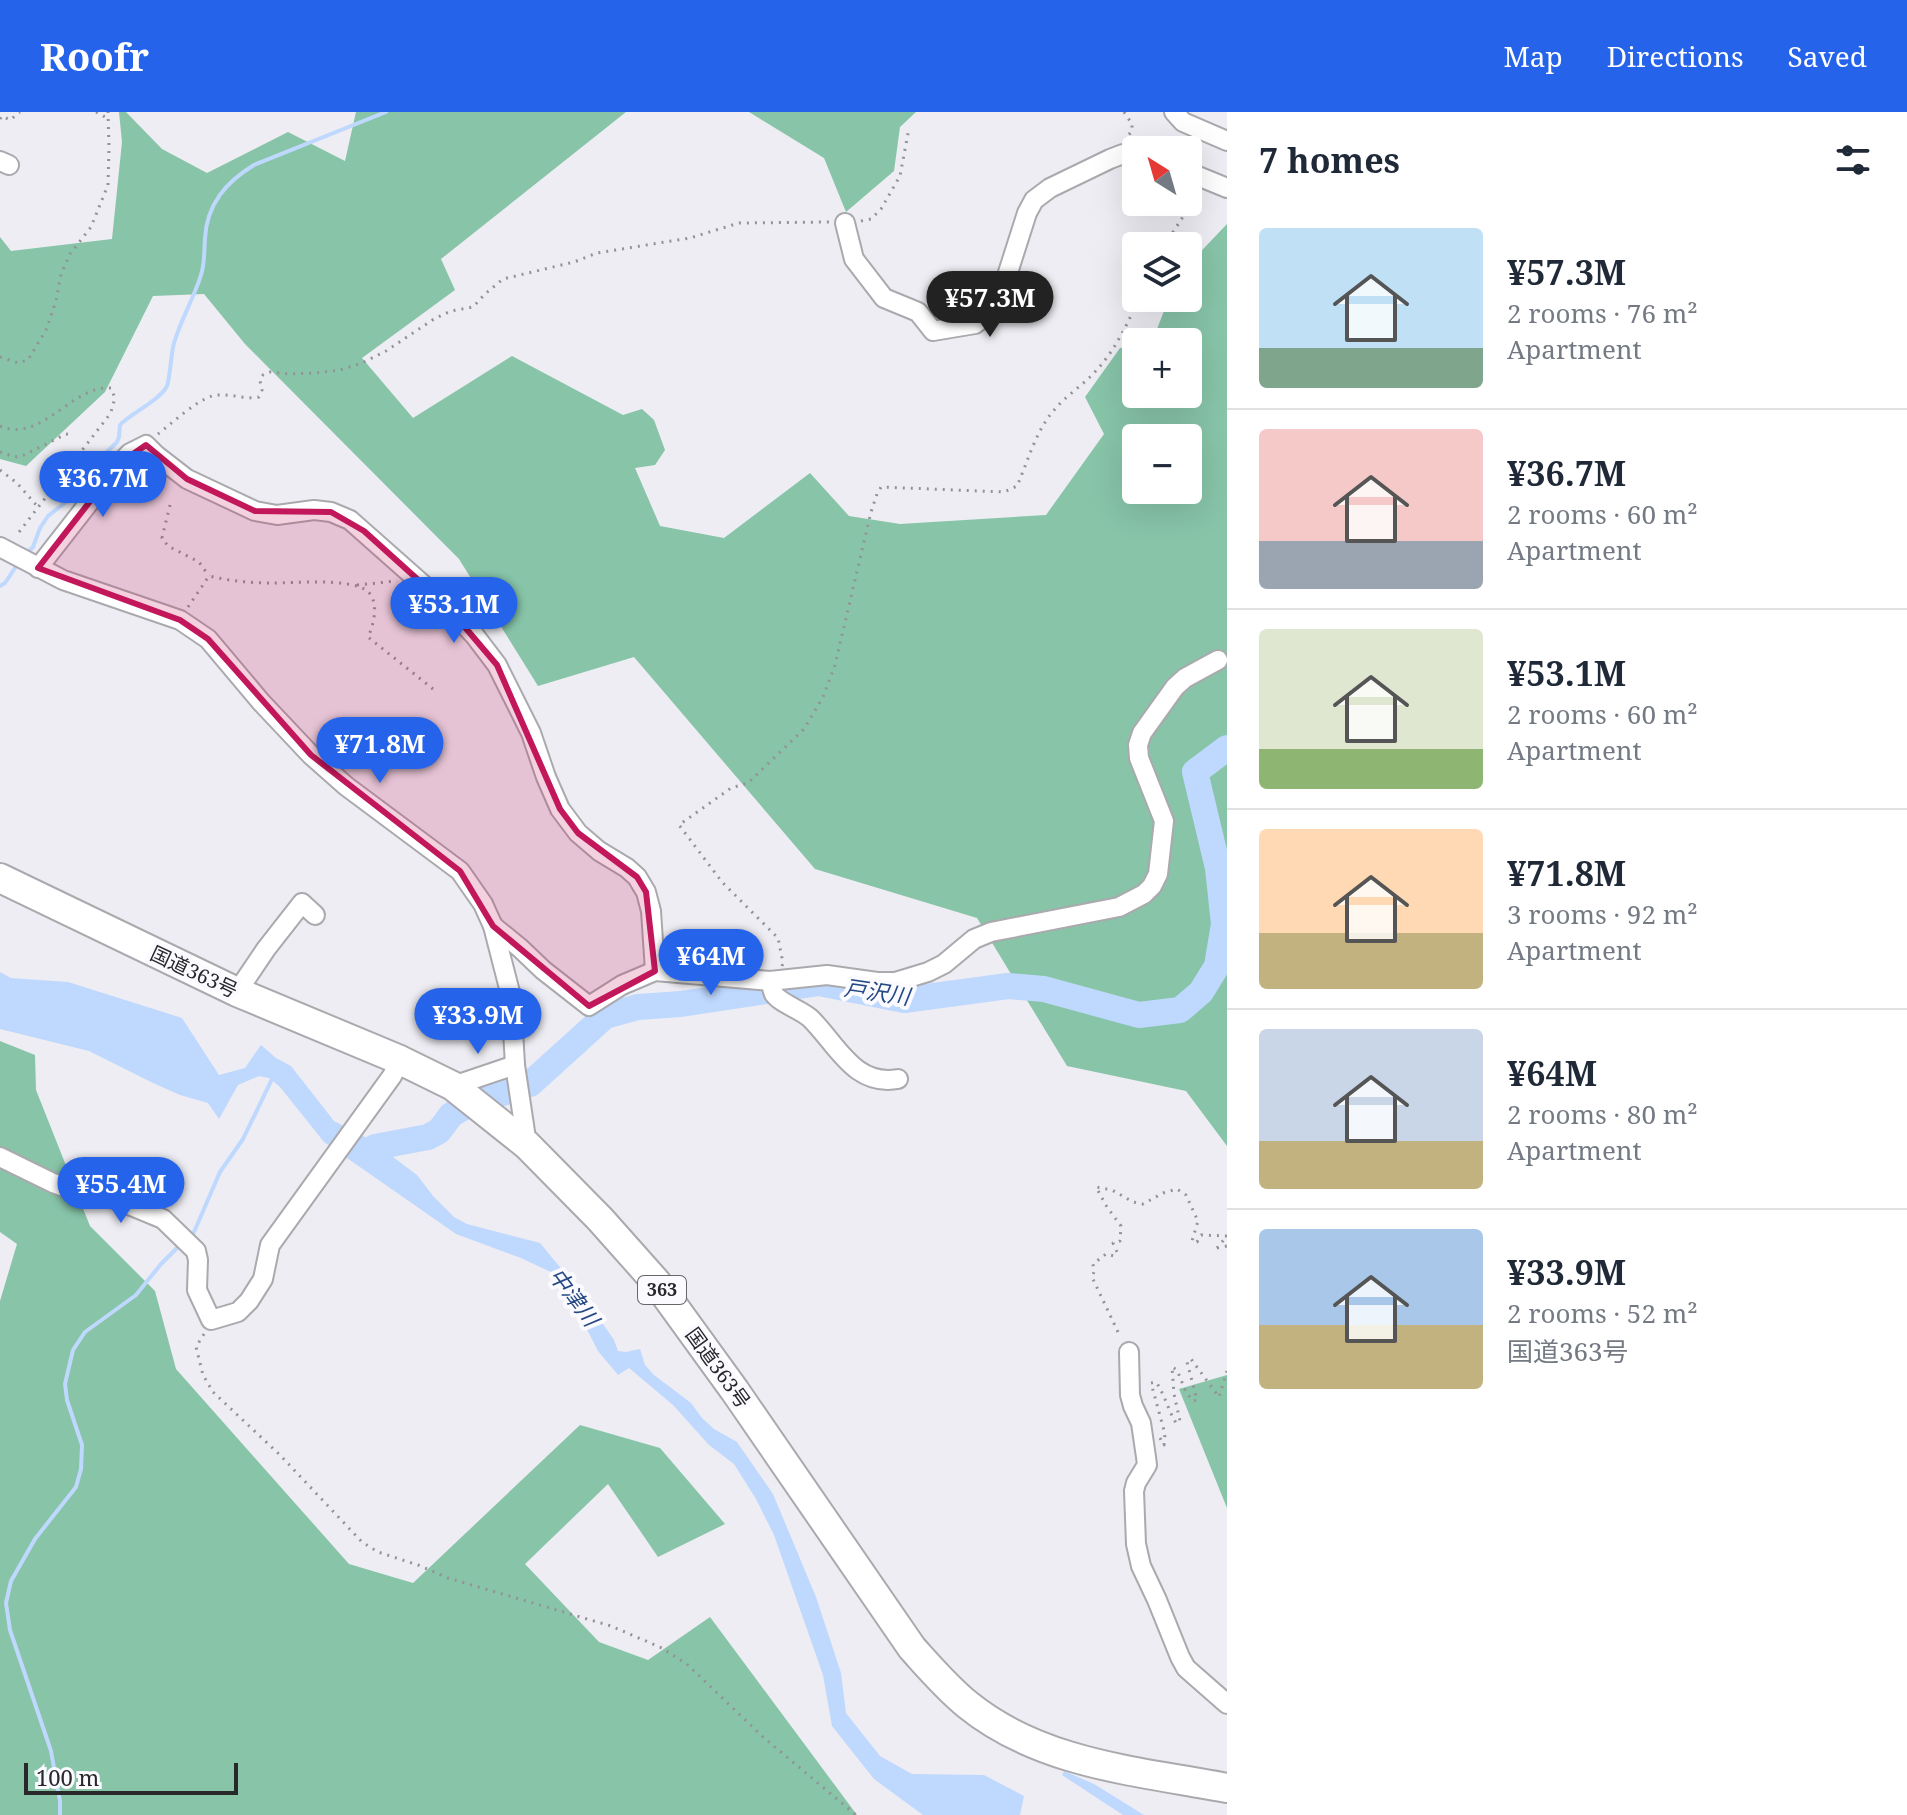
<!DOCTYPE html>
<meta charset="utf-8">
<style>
:root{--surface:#fff;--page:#f6f6f7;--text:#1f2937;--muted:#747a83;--line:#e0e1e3;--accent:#2563eb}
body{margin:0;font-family:"Noto Serif","Noto Sans JP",serif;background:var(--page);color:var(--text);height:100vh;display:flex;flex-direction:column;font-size:30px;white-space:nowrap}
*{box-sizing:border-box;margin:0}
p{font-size:26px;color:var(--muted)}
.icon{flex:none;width:44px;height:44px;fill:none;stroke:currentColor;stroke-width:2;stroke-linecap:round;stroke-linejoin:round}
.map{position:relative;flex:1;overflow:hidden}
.details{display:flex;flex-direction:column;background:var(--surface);width:680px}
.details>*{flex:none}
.needle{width:52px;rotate:323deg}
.tools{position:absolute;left:1122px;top:24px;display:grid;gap:16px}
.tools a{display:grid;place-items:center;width:80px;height:80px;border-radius:8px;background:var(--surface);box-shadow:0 8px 32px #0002;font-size:40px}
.scale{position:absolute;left:24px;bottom:20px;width:214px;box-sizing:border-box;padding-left:8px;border:4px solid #28282a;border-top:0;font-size:22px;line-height:28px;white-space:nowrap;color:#28282a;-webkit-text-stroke:6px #fbfaff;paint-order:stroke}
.price{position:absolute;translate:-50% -68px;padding:0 18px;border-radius:28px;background:var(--accent);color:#fff;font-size:26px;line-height:52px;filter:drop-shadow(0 2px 4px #0008)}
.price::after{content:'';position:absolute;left:50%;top:48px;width:24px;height:18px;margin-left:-12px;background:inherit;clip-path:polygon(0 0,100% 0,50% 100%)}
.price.on{background:#222;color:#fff}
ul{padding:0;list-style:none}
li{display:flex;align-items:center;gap:24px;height:200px;padding:0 32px}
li+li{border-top:2px solid var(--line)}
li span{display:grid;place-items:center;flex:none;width:224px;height:160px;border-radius:8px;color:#555}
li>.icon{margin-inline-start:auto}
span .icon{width:96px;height:96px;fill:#fffc;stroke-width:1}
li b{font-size:34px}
h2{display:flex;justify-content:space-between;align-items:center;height:96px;padding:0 32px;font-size:34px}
header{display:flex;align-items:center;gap:48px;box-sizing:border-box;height:112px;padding:0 40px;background:var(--accent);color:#fff}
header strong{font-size:38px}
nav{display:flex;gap:44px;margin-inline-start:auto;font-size:28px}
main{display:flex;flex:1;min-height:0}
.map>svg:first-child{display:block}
</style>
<header>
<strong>Roofr</strong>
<nav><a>Map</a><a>Directions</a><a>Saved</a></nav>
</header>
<main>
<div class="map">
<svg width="1227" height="1703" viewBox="0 0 1227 1703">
<rect width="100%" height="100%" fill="#eeedf3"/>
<g fill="#87c4a8" fill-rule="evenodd">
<path d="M119,0h7l36,37 45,24 81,-41 57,29 11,-49h270l-185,147 14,31 -93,68 51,60 99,-62 111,59 19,-6 12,11 11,30 -10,15 -20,3 25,58 64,12 86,-65 39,43 51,8 146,-9 58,-81 -19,-37 35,-49 16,-3v49h52v-52h-36l17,-44h19v-33l39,-41v922l-41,-55 -119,-25 -90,-148 -162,-49 -181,-212 -96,29 -79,-127 -214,-215 -41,-50 -51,2 -48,96 -79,74 -26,-7v-222l11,14 101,-12 10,-97zM1136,326h52v52h-52z"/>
<polygon points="749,0 916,0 900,15 894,59 846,100 824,46"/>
<polygon points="0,929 35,943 36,978 90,1114 155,1179 176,1257 349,1452 413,1471 580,1313 660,1336 725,1412 658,1445 608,1372 525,1452 599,1530 648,1548 710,1505 857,1703 0,1703 0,1189 17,1132 0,1120"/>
<polygon points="1227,1263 1227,1396 1179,1277"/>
</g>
<g fill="#bfd8fe">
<polygon points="0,860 11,866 68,870 182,906 219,963 245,956 261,933 276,946 291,954 334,1009 369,1027 417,1063 433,1084 454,1105 467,1112 540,1131 583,1183 614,1228 618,1239 626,1240 640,1237 645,1253 654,1263 691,1291 702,1306 714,1317 737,1330 773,1382 816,1485 841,1561 846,1601 880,1644 912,1662 984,1663 1024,1684 1020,1703 923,1703 874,1667 832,1614 823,1563 774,1423 756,1387 734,1352 709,1333 673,1293 629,1256 618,1263 598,1239 573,1190 555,1162 521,1146 456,1122 324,1030 280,975 269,966 259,964 238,973 219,1007 208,991 180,983 153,971 89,939 0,917"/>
<polygon points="1064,1659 1094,1672 1144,1703 1123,1703 1062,1663"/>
</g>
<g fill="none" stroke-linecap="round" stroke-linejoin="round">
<g stroke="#bfd8fe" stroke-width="4">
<path d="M25,443l8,-8 7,-19 8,-12 32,-25 14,-16 7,-17 16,-16 2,-5 1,-12c10,-11 40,-25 47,-39 3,-7 4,-33 7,-43 7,-24 20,-45 27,-68 4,-12 3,-25 4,-37 2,-34 21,-56 49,-73l132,-53"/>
<polyline points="0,474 5,471 19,450"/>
<polyline points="189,1125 194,1120 220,1060 243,1027 274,963"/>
<polyline points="60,1703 60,1689 51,1639 10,1518 6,1491 11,1469 35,1427 76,1375 81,1357 82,1333 67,1288 65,1272 73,1238 85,1220 136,1183 161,1152 180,1133"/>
</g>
<polyline stroke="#bfd8fe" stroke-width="26" points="367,1040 375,1035 428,1025 439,1019 451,1003 467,993 530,972 605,904 638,895 681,892 819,871 904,888 1008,874 1044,877 1139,903 1180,898 1201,880 1217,854 1224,812 1218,756 1195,660 1227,636"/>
<g stroke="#aaa9ae" stroke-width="22">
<g id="minor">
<polyline points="1174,0 1183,10 1227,29"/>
<polyline points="0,49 9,53"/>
<polyline points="1188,60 1227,76"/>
<polyline points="845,111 854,147 884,186 918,200 933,219 975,212 997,195 1027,101 1034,88 1050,76 1110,47 1123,42 1136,42"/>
<polyline points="0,435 63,468 180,508 208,527 261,590 311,643 346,674 460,759 483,792 493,814 511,884 515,953 527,1033"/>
<polyline points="38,456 120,351 130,341 146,333 156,343 187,367 255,399 277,403 314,398 331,400 350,408 446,493 475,524 497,553 531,621 546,665 560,697 578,721 599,739 627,756 637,765 646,780 651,799 655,859"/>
<polyline points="493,814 520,836 543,858 589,894 622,873 655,859 770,869 827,863 877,870 895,870 928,860 944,852 974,827 991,820 1119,795 1144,782 1152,774 1158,762 1164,709 1139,646 1138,633 1142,621 1175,575 1185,566 1218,548"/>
<path d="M770,869c2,4 2,9 4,13 6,9 27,16 36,24 27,26 44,69 88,61"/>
<polyline points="237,880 266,837 302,791 315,803"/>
<polyline points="453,974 515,953"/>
<polyline points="0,1045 53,1071 75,1079 112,1086 163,1107 196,1139 198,1148 197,1178 211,1208 238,1200 249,1189 263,1167 270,1133 392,964 400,948"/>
<polyline points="1129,1240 1130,1283 1133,1294 1141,1311 1146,1345 1147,1353 1136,1371 1134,1379 1136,1432 1141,1454 1157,1488 1180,1545 1186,1556 1227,1592"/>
</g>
</g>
<g stroke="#aaa9ae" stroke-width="32">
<path id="highway" d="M0,766l237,114 163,68 53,26 74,59 73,74 56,63 79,109 177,257c18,20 35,40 56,57 73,59 169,66 259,83"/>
</g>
<g stroke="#939397" stroke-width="3" stroke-dasharray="2 6" stroke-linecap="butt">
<polyline points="96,0 107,6"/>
<polyline points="1124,0 1132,12 1132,19 1125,27"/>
<polyline points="0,7 2,4 10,8 20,0"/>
<polyline points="861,109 871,107 881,97 900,64 909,16"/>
<polyline points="1164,134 1199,80"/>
<polyline points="0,245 18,251 28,248 46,218 56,189 61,162 70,142 91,115 108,73 109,35 108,0"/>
<path d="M0,314c42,18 71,-41 111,-38 5,9 3,16 -1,26l-94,122"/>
<path d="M158,322c14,-11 38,-33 54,-38 16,-4 31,4 47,1l3,-7 -2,-9 3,-6 7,-3 19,2 27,-1 24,-3 22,-7 24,-12 48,-32 17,-8 22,-4 12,-13 18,-15 71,-17 23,-9 93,-15 49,-15 91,-1"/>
<polyline points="0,340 15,345 24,343 66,322 72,323"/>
<polyline points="0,358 17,371 37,394"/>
<polyline points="170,393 162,426 168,434 199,450 209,464"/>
<polyline points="357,473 397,469"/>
<path d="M188,495l21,-31c21,5 42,7 63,7 22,0 76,-5 94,7 14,10 8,34 2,47l65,52"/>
<path d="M782,854l1,-3 -5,-25 -56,-56 -43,-57 52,-37 17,-5 56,-54 19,-32 12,-32 36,-153 6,-18 4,-7 123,5 13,-6c11,-25 19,-56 38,-77 10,-12 25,-22 36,-33 23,-23 35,-49 48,-78"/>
<polyline points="1217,1136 1227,1134"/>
<polyline points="1118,1220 1092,1165 1094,1160 1093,1152 1106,1142 1114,1144 1117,1140 1113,1131 1120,1129 1121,1114 1107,1095 1096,1075 1112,1078 1133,1090 1143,1092 1163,1081 1177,1077 1186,1083 1198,1109 1192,1129 1197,1130 1201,1123 1227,1124 1217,1136"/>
<polyline points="204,1222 196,1235 203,1263 213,1280 280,1343 362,1430 378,1440 418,1453 448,1466 611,1514 662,1536 688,1553 763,1625 856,1703"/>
<path d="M1160,1326l4,7 1,-11 -14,-51 5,-1c9,13 12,28 20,41l4,-2 -6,-27 -2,-27 5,3 9,22 7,9 4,-1 -10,-38 4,-3 28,38 8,-26"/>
</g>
<use href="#minor" stroke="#fff" stroke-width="18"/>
<use href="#highway" stroke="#fff" stroke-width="28"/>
</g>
<path fill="#c2185b" fill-opacity="0.2" stroke="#c2185b" stroke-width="6" stroke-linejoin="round" d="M146,333l41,34 68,32 76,1 33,19 82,74 51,60 63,144 18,24 59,44 9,15 9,79 -66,35 -96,-80 -33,-55 -149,-116 -103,-116 -28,-19 -142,-52 82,-105z"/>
<g text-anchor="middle" stroke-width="8" stroke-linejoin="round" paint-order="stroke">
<rect fill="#fbfaff" stroke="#67676a" stroke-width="2" x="638" y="1164" width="48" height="28" rx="6"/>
<g font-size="18" font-weight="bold" fill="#28282a">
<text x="662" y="1184">363</text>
</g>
<g font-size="20" fill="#28282a" stroke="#fbfaff">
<text transform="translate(194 860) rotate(25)" y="7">国道363号</text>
<text transform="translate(718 1256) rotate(54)" y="7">国道363号</text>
</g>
<g font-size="22" font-style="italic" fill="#254983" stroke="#fbfaff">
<text transform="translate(877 880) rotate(8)" y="8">戸沢川</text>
<text transform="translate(574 1185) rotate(53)" y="8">中津川</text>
</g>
</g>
</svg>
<div class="tools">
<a><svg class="needle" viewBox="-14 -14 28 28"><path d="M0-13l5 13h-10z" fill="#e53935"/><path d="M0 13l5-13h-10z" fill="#747a83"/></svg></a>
<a><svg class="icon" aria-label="layers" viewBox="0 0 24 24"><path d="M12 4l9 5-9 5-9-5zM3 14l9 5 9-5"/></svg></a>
<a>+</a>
<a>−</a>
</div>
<div class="scale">100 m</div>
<b class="price on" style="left:990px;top:227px">¥57.3M</b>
<b class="price" style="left:103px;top:407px">¥36.7M</b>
<b class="price" style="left:454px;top:533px">¥53.1M</b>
<b class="price" style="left:380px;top:673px">¥71.8M</b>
<b class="price" style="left:711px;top:885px">¥64M</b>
<b class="price" style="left:478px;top:944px">¥33.9M</b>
<b class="price" style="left:121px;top:1113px">¥55.4M</b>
</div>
<section class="details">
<h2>7 homes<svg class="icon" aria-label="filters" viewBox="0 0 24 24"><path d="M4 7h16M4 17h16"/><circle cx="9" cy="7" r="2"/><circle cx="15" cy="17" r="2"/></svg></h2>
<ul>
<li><span style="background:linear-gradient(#bfe0f5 75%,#7fa58c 0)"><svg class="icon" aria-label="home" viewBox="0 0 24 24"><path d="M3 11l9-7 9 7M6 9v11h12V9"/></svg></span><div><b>¥57.3M</b><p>2 rooms · 76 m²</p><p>Apartment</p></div></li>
<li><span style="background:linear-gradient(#f6c9c9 70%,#9aa5b1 0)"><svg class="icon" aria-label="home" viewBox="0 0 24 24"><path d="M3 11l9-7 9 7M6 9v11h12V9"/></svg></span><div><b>¥36.7M</b><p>2 rooms · 60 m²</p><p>Apartment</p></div></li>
<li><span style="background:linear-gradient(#dfe7d0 75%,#8fb573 0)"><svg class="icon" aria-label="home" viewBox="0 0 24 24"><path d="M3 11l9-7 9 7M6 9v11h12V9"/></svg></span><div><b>¥53.1M</b><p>2 rooms · 60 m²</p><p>Apartment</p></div></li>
<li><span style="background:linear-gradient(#ffd9b3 65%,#c2b280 0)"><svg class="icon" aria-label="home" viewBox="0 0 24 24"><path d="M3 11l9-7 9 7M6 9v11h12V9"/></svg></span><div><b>¥71.8M</b><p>3 rooms · 92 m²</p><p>Apartment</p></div></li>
<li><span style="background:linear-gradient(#c9d6e8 70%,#c2b280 0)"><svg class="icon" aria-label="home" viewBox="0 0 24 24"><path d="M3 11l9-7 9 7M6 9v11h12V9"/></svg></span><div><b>¥64M</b><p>2 rooms · 80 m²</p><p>Apartment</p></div></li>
<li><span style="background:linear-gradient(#a9c7e8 60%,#c2b280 0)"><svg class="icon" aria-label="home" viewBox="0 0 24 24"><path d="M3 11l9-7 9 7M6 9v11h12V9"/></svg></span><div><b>¥33.9M</b><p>2 rooms · 52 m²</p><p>国道363号</p></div></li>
</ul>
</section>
</main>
